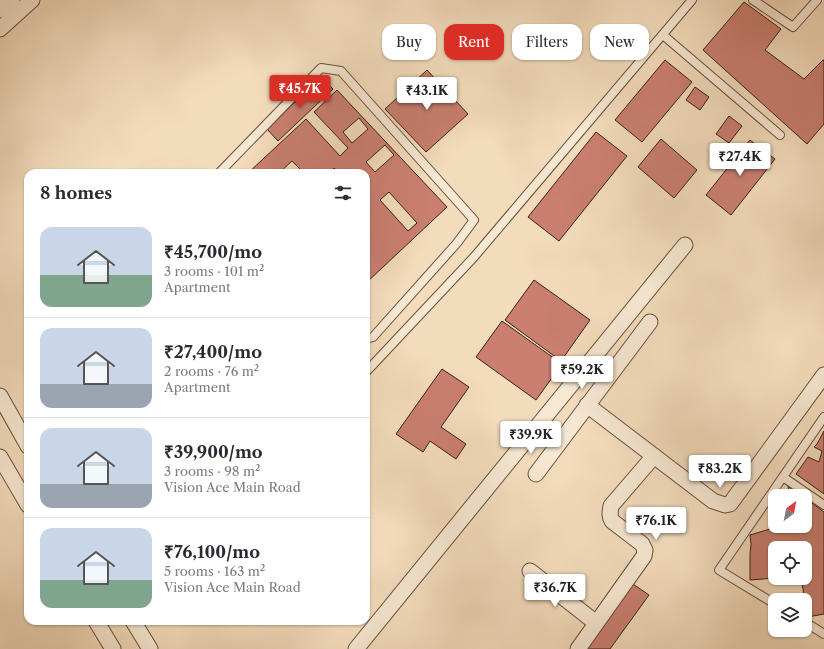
<!DOCTYPE html>
<meta charset="utf-8">
<style>
:root{--surface:#fff;--page:#f2f2f3;--text:#2b2b33;--muted:#7c7c81;--line:#e1e1e2;--accent:#d93025}
body{margin:0;font-family:"Libre Caslon Text",serif;background:var(--page);color:var(--text);height:100vh;display:flex;flex-direction:column;font-size:15px;white-space:nowrap}
*{box-sizing:border-box;margin:0}
p{font-size:13px;color:var(--muted)}
.icon{flex:none;width:22px;height:22px;fill:none;stroke:currentColor;stroke-width:2;stroke-linecap:round;stroke-linejoin:round}
.map{position:relative;flex:1;overflow:hidden}
.sheet{position:absolute;left:24px;top:169px;width:346px;height:456px;display:flex;flex-direction:column;background:var(--surface);border-radius:12px;box-shadow:0 1px 3px #0004}
.sheet>*{flex:none}
.top-card{position:absolute;left:382px;top:24px;width:380px;height:36px;display:flex;gap:8px}
.needle{width:26px;rotate:32deg}
.controls{position:absolute;left:768px;top:489px;display:grid;gap:8px}
.controls a{display:grid;place-items:center;width:44px;height:44px;border-radius:8px;background:var(--surface);box-shadow:0 1px 3px #0004;font-size:20px}
.price{position:absolute;translate:-50% -34px;padding:0 9px;border-radius:4px;background:#fff;color:#222;font-size:13px;line-height:26px;filter:drop-shadow(0 1px 2px #0008)}
.price::after{content:'';position:absolute;left:50%;top:24px;width:12px;height:9px;margin-left:-6px;background:inherit;clip-path:polygon(0 0,100% 0,50% 100%)}
.price.selected{background:var(--accent);color:#fff}
ul{padding:0;list-style:none}
li{display:flex;align-items:center;gap:12px;height:100px;padding:0 16px}
li+li{border-top:1px solid var(--line)}
li span{display:grid;place-items:center;flex:none;width:112px;height:80px;border-radius:12px;color:#555}
li>.icon{margin-inline-start:auto}
span .icon{width:48px;height:48px;fill:#fffc;stroke-width:1}
li b{font-size:17px}
h2{display:flex;justify-content:space-between;align-items:center;height:48px;padding:0 16px;font-size:17px}
.chip{padding:0 14px;border-radius:12px;background:var(--surface);box-shadow:0 1px 3px #0004;font-size:14px;line-height:36px}
.chip.selected{background:var(--accent);color:#fff}
.map>svg:first-child{display:block}
</style>
<div class="map">
<svg width="824" height="649" viewBox="0 0 824 649">
<rect width="100%" height="100%" fill="#f3dcbc"/>
<filter id="stains"><feTurbulence type="fractalNoise" baseFrequency=".005" numOctaves="4"/><feColorMatrix values="0 0 0 0 .2 0 0 0 0 .09 0 0 0 0 .02 0 0 0 .5 -.17"/></filter>
<radialGradient id="worn" r=".72"><stop offset=".6" stop-color="#630" stop-opacity="0"/><stop offset="1" stop-color="#630" stop-opacity=".3"/></radialGradient>
<g fill="#ca7f71" stroke="#3c1f10" fill-rule="evenodd">
<polygon points="744,2 781,29 765,50 804,79 823,60 824,60 824,124 807,144 703,50"/>
<polygon points="665,60 692,82 642,142 615,120"/>
<polygon points="427,70 468,114 426,152 385,109"/>
<polygon points="321,77 333,89 278,141 267,129"/>
<polygon points="695,87 709,97 700,110 686,100"/>
<path d="M337,90l110,117 -81,76v-110h-27l-5,-5 -5,5h-25l-12,-12 -13,12h-31l58,-54 34,37 8,-8 -34,-36zM359,118l9,11 -16,14 -9,-11zM385,145l9,10 -19,17 -9,-10zM389,192l28,31 -9,8 -28,-31z"/>
<polygon points="729,116 742,126 729,143 716,134"/>
<polygon points="596,132 627,156 559,241 528,217"/>
<polygon points="661,139 697,170 674,198 638,167"/>
<polygon points="750,140 775,159 731,215 706,195"/>
<polygon points="534,280 590,320 561,361 505,320"/>
<polygon points="502,321 562,364 536,400 476,357"/>
<polygon points="442,369 469,387 441,427 466,444 456,459 430,441 423,452 396,434"/>
<polygon points="824,431 824,494 796,474 808,457 819,462 822,451 814,447 817,444"/>
<polygon points="788,486 802,496 790,496"/>
<polygon points="805,498 824,512 824,614 808,617 801,578 805,578 805,548 775,548 775,578 750,580 750,554 751,544 750,535 780,526 805,526"/>
<polygon points="630,582 649,595 610,649 583,649"/>
</g>
<g fill="none" stroke-linecap="round" stroke-linejoin="round">
<g stroke="#6a4e3b" stroke-width="10">
<g id="lane">
<polyline points="753,0 793,27 817,0"/>
<polyline points="663,35 780,135"/>
<polyline points="219,173 321,68 341,71 474,220 457,243 373,337 366,339"/>
<polyline points="366,372 474,257 692,0"/>
<polyline points="783,477 824,505"/>
<polyline points="775,604 719,570 824,417"/>
<polyline points="805,622 824,634"/>
</g>
</g>
<g stroke="#6a4e3b" stroke-width="17">
<g id="street">
<polyline points="0,10 12,0"/>
<polyline points="0,29 32,0"/>
<polyline points="0,396 28,446"/>
<polyline points="587,405 713,501 725,505 730,504 824,375"/>
<polyline points="0,457 28,505"/>
<polyline points="536,474 650,322"/>
<polyline points="530,571 596,623"/>
<polyline points="96,621 113,649"/>
<polyline points="133,621 150,649"/>
<polyline points="356,649 685,245"/>
<path d="M578,649l66,-93 1,-6 -3,-6 -30,-23c-3,-5 -2,-9 -1,-15l43,-50"/>
</g>
</g>
<use href="#lane" stroke="#f7e8d3" stroke-width="8"/>
<use href="#street" stroke="#f7e8d3" stroke-width="15"/>
</g>
<rect width="100%" height="100%" filter="url(#stains)"/>
<rect width="100%" height="100%" fill="url(#worn)"/>
</svg>
<div class="controls">
<a><svg class="needle" viewBox="-14 -14 28 28"><path d="M0-13l5 13h-10z" fill="#e53935"/><path d="M0 13l5-13h-10z" fill="#7c7c81"/></svg></a>
<a><svg class="icon" aria-label="locate" viewBox="0 0 24 24"><circle cx="12" cy="12" r="6"/><path d="M12 2v4M12 18v4M2 12h4M18 12h4"/></svg></a>
<a><svg class="icon" aria-label="layers" viewBox="0 0 24 24"><path d="M12 4l9 5-9 5-9-5zM3 14l9 5 9-5"/></svg></a>
</div>
<b class="price selected" style="left:300px;top:109px">₹45.7K</b>
<b class="price" style="left:427px;top:111px">₹43.1K</b>
<b class="price" style="left:740px;top:177px">₹27.4K</b>
<b class="price" style="left:582px;top:390px">₹59.2K</b>
<b class="price" style="left:531px;top:455px">₹39.9K</b>
<b class="price" style="left:720px;top:489px">₹83.2K</b>
<b class="price" style="left:656px;top:541px">₹76.1K</b>
<b class="price" style="left:555px;top:608px">₹36.7K</b>
<div class="top-card">
<a class="chip">Buy</a>
<a class="chip selected">Rent</a>
<a class="chip">Filters</a>
<a class="chip">New</a>
</div>
<section class="sheet">
<h2>8 homes<svg class="icon" aria-label="filters" viewBox="0 0 24 24"><path d="M4 7h16M4 17h16"/><circle cx="9" cy="7" r="2"/><circle cx="15" cy="17" r="2"/></svg></h2>
<ul>
<li><span style="background:linear-gradient(#c9d6e8 60%,#7fa58c 0)"><svg class="icon" aria-label="home" viewBox="0 0 24 24"><path d="M3 11l9-7 9 7M6 9v11h12V9"/></svg></span><div><b>₹45,700/mo</b><p>3 rooms · 101 m²</p><p>Apartment</p></div></li>
<li><span style="background:linear-gradient(#c9d6e8 70%,#9aa5b1 0)"><svg class="icon" aria-label="home" viewBox="0 0 24 24"><path d="M3 11l9-7 9 7M6 9v11h12V9"/></svg></span><div><b>₹27,400/mo</b><p>2 rooms · 76 m²</p><p>Apartment</p></div></li>
<li><span style="background:linear-gradient(#c9d6e8 70%,#9aa5b1 0)"><svg class="icon" aria-label="home" viewBox="0 0 24 24"><path d="M3 11l9-7 9 7M6 9v11h12V9"/></svg></span><div><b>₹39,900/mo</b><p>3 rooms · 98 m²</p><p>Vision Ace Main Road</p></div></li>
<li><span style="background:linear-gradient(#c9d6e8 65%,#7fa58c 0)"><svg class="icon" aria-label="home" viewBox="0 0 24 24"><path d="M3 11l9-7 9 7M6 9v11h12V9"/></svg></span><div><b>₹76,100/mo</b><p>5 rooms · 163 m²</p><p>Vision Ace Main Road</p></div></li>
</ul>
</section>
</div>
